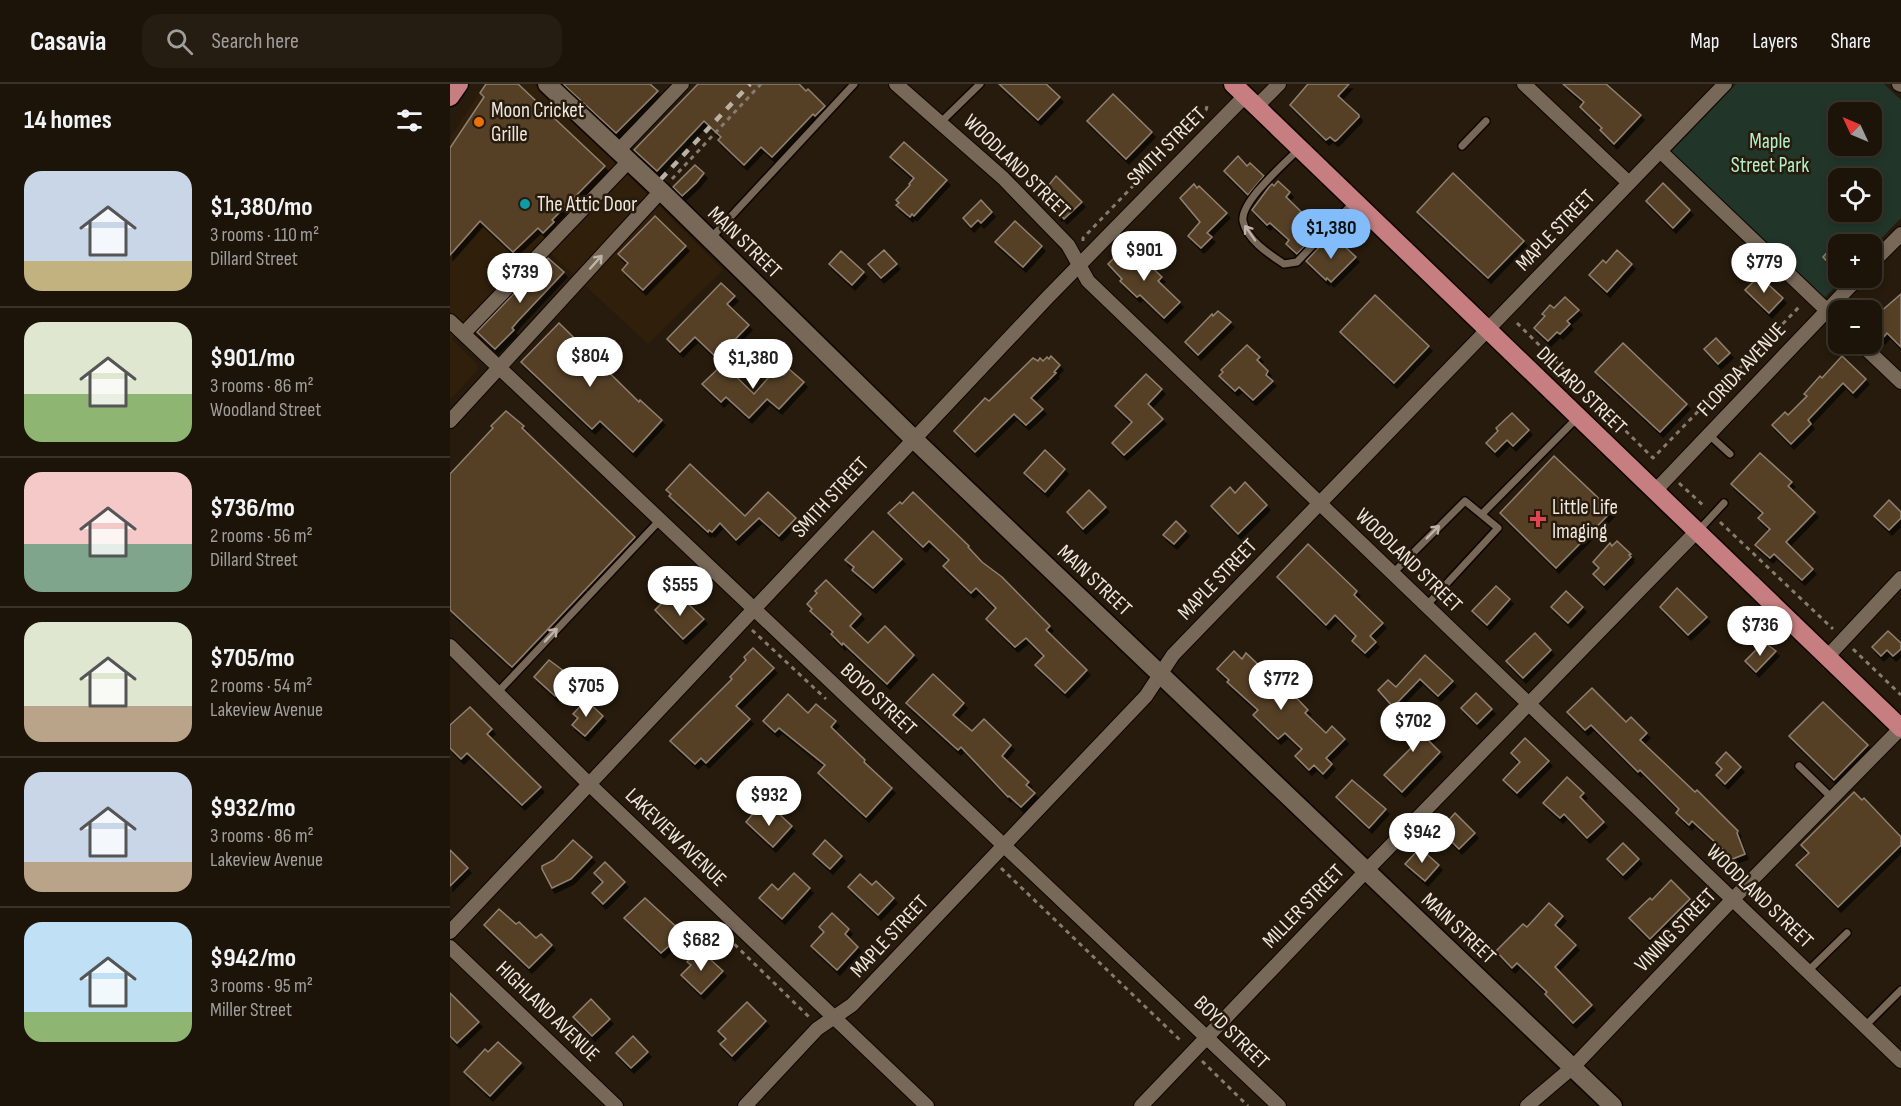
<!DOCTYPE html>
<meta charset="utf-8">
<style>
:root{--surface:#1c1409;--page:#251d12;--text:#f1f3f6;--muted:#a09e9c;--line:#3a332a;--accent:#83bcfa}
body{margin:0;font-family:"Sofia Sans Condensed",sans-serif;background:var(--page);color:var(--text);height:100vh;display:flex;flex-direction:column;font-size:22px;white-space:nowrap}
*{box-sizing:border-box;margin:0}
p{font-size:20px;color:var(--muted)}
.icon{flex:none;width:33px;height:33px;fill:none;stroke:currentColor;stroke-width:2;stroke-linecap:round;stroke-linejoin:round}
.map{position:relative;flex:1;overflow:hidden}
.drawer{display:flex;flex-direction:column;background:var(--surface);width:450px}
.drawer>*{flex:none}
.needle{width:39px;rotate:314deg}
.buttons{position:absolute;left:1378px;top:18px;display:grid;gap:12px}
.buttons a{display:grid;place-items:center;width:54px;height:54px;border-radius:12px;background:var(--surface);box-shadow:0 3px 9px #0003,0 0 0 2px var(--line);font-size:30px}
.price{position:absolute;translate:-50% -51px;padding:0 14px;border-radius:21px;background:#fff;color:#222;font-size:20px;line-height:39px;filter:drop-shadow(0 2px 3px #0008)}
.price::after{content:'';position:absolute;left:50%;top:36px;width:18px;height:14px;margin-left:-9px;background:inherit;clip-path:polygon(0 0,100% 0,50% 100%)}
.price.current{background:var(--accent);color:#111}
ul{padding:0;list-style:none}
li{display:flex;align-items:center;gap:18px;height:150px;padding:0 24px}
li+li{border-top:2px solid var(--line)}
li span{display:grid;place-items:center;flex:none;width:168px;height:120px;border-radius:18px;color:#555}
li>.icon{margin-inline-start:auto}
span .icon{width:72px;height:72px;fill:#fffc;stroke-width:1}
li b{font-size:26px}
h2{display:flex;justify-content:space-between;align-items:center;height:72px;padding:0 24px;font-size:26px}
header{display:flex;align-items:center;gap:36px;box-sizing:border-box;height:84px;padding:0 30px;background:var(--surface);border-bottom:2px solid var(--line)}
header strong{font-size:28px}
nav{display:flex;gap:33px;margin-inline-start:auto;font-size:21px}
.search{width:420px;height:54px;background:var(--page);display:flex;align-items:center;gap:15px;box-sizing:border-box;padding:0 21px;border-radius:18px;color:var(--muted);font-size:22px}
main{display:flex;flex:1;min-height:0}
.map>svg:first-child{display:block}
</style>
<header>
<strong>Casavia</strong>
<div class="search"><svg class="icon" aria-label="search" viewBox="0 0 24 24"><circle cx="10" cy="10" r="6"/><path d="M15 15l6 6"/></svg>Search here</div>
<nav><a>Map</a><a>Layers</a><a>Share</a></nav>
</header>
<main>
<section class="drawer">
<h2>14 homes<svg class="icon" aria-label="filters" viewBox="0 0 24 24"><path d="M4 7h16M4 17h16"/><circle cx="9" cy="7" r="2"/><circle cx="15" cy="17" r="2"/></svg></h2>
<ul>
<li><span style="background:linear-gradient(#c9d6e8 75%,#c2b280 0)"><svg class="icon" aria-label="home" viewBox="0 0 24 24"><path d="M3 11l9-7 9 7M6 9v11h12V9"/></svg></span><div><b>$1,380/mo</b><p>3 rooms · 110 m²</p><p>Dillard Street</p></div></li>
<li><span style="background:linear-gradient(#dfe7d0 60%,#8fb573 0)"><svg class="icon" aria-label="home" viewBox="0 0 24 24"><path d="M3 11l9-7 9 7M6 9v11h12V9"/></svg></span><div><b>$901/mo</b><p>3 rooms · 86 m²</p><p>Woodland Street</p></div></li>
<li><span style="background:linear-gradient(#f6c9c9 60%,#7fa58c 0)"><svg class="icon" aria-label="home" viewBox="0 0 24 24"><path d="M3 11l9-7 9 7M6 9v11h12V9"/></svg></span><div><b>$736/mo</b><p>2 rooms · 56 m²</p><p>Dillard Street</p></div></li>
<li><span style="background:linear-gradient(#dfe7d0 70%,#b9a48a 0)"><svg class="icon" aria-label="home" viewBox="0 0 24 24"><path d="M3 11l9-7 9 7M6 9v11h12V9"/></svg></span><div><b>$705/mo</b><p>2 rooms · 54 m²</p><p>Lakeview Avenue</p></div></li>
<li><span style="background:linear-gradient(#c9d6e8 75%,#b9a48a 0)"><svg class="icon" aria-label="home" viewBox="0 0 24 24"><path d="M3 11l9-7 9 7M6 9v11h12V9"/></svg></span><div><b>$932/mo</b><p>3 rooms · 86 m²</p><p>Lakeview Avenue</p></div></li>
<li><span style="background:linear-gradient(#bfe0f5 75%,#8fb573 0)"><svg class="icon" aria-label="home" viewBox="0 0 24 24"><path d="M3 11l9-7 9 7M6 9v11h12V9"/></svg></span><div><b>$942/mo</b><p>3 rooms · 95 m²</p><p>Miller Street</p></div></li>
</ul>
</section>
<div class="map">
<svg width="1451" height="1022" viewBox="0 0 1451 1022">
<defs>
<filter id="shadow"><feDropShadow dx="3" dy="5" stdDeviation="0" flood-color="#0009"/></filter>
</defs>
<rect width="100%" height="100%" fill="#261b0c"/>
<polygon fill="#2f1f0b" points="35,0 84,0 110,23 273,186 198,260 90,160 2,255 27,280 28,286 0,316 0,54"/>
<path fill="#213529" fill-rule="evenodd" d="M1286,0h148l17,16v118l-29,30v-4h-33v34h5l-21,21 -7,-10 -145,-137zM1389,28h33v34h-33zM1389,94h33v34h-33z"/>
<g fill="#543f25" stroke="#908170" stroke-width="1.5" filter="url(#shadow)">
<polygon points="36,0 68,0 155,82 102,136 104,138 93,149 88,144 63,168 30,137 0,171 0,64 34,13 30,9"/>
<polygon points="113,0 200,0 208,7 166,49"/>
<polygon points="248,0 349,0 356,7 358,5 375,22 365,32 363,30 322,73 311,63 294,81 268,56 271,53 254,37 207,87 184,66"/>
<polygon points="549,0 596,0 610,13 588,36"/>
<polygon points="858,0 899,0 888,12 909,31 909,33 887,56 885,57 880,53 876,56 840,21"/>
<polygon points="1113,0 1156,0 1191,31 1164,60 1150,46 1152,44 1130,23 1134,18"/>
<polygon points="663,10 702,48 676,75 637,37"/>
<polygon points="454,58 497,96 464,132 462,130 460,133 446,121 449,119 446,116 460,101 459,100 464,94 440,73"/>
<polygon points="788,72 797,82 800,79 814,92 798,111 774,87"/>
<polygon points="245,81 254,89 246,99 232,112 223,103"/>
<polygon points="1003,89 1074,157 1038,194 967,128"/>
<polygon points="606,92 632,118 614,135 611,131 609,132 590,112"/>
<polygon points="828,97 840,108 836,113 870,146 847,170 836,160 839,156 820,139 817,141 802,126 819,103 822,100 824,102"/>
<polygon points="1213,99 1240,126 1223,144 1196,117"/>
<polygon points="744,100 747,104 749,102 777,129 757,149 762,153 751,164 738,152 750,138 730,114"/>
<polygon points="531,116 542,128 531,139 528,136 521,143 513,134"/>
<polygon points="205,132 236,162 193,206 172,186 178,179 168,170"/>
<polygon points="565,137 592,162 573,183 545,158"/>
<polygon points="878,154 885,161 889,157 906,173 881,198 877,194 876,196 856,177"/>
<polygon points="1382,163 1389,170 1389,178 1383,184 1373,173"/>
<polygon points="674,164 688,178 693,175 712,193 708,197 730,218 714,234 690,211 687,213 670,197 672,195 658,180"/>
<polygon points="434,166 447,180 431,194 418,180"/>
<polygon points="1167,166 1182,180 1157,208 1139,191 1153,176 1156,179"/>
<polygon points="391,167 414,188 402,201 379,180"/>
<polygon points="98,174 114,188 67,238 62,244 64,246 45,265 27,248"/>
<polygon points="1309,192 1333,214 1319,229 1295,206"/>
<polygon points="271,199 285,212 277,220 299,241 267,274 245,253 230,268 217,255"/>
<polygon points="1451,210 1451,263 1437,249 1432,255 1422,245 1422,235"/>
<polygon points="925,211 979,262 944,299 890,248"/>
<polygon points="1115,213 1129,226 1117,237 1120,240 1110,250 1107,248 1098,257 1084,244 1095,232 1092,230 1100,221 1104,224"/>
<polygon points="768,227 781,238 748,271 735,258 762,230 763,232"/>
<polygon points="109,239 189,318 190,316 212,336 183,368 150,337 142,345 71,278"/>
<polygon points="1266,254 1280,269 1268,280 1254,265"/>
<polygon points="1173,259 1237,320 1210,348 1145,288"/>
<polygon points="797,261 810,273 807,276 818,287 816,291 823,297 803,316 789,303 785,307 769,292 773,288 771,286"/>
<polygon points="601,272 610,281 604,288 606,289 581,314 593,325 576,341 564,330 525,368 504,347 535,314 539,317 583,274 588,277 590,274 593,277 597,273 599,275"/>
<polygon points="1392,272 1416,295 1403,309 1393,299 1358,336 1361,340 1341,360 1322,341 1335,328 1338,331 1357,312 1354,310 1370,292 1372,294"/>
<polygon points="273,280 304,310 327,284 334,291 339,285 354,298 329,325 317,315 299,334 276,313 271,318 252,300"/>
<polygon points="696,290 712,305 698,320 713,335 674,371 662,359 682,338 665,322"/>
<polygon points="56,327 74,342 72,344 185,453 62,583 0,526 0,390 43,344 41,342"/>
<polygon points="1062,329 1079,346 1063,362 1057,356 1045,368 1036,359 1048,347 1046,344"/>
<polygon points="595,366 615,385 595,408 574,389"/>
<polygon points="1310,369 1342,398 1338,402 1365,428 1336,458 1363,485 1352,496 1324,470 1320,474 1305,461 1320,445 1308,434 1313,429 1281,400"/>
<polygon points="1104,372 1162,427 1106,484 1050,429"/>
<polygon points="240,380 295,432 318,408 346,434 329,452 309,434 286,456 270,439 262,448 259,446 258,448 219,412 221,410 216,406"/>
<polygon points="795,398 817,421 788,450 761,422 780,403 785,409"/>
<polygon points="639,406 656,423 633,445 617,428"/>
<polygon points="463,408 519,462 518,463 532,478 552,493 600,542 596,546 637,586 615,609 585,581 594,572 576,554 565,563 536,535 546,524 526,504 521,509 493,482 499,476 479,457 473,463 438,429 450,418 452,420"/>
<polygon points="1439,416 1451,428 1451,434 1439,446 1424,432"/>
<polygon points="726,437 736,447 724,460 713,451"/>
<polygon points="423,447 452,475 423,504 402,486 404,483 395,476"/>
<polygon points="1167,457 1181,470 1179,471 1181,473 1154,501 1143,490 1149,484 1143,478 1160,459 1162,462"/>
<polygon points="858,460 907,507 904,511 933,539 920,552 926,558 915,569 902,557 906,552 885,531 876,541 827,493"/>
<polygon points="376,496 411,530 400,542 418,559 435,542 464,571 437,600 393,559 392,561 381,550 383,548 360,527 362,525 357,520 367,509 365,507"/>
<polygon points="1046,502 1060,515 1037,541 1022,527"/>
<polygon points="1227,504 1257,533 1238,551 1210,523"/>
<polygon points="1116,507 1133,523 1118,539 1101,523"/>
<polygon points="218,513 229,523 236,518 254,535 233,555 205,526"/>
<polygon points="1438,547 1451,559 1451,565 1443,572 1437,566 1431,572 1422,563"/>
<polygon points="1085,549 1101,566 1073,594 1056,577"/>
<polygon points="1314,558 1326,567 1306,588 1295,577"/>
<polygon points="303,564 324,584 286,622 300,635 256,679 251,674 245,680 220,657 282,595 280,593 296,576 294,573"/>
<polygon points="784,567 792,575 796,569 835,606 837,604 858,626 855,629 876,649 882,642 895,655 876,674 882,680 873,690 864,681 859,686 845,672 852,665 835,649 828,655 803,631 808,626 777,598 779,596 767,585"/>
<polygon points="975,571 1003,597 988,612 970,595 943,623 928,606 938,596 946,603"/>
<polygon points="99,576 122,593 105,612 84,593"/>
<polygon points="483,590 514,619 503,631 522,647 534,635 561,661 552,672 579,698 576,701 585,709 571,723 559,712 558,713 511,663 508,666 456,619"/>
<polygon points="1142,604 1176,638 1181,633 1197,649 1190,656 1245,708 1247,706 1288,747 1287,749 1295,770 1280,776 1278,770 1242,737 1239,741 1226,729 1229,725 1190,686 1188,688 1141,641 1135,646 1117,628"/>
<polygon points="1026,609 1042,625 1027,640 1011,624"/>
<polygon points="338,610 358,629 366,620 386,637 381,643 415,676 414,678 442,704 416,733 368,689 375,681 329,644 325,648 313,637"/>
<polygon points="136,616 153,632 135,652 122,641 128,634 123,630"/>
<polygon points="1373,618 1418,661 1384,696 1339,652"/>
<polygon points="20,623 42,645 37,650 91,703 72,721 17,669 11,675 0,664 0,641"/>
<polygon points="964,629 984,650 978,656 990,668 952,708 934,691 963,662 947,645"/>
<polygon points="1075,654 1099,677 1067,709 1053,696 1070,678 1061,669"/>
<polygon points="1276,668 1291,683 1275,700 1266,691 1272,685 1266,679"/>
<polygon points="1117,693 1134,709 1130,713 1154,738 1137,754 1114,730 1110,734 1093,719"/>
<polygon points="902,696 936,725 919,744 886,713"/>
<polygon points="1404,708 1412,716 1414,714 1451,753 1451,761 1388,823 1346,781 1359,769 1351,761"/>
<polygon points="307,725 319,736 327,728 342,742 323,763 296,738"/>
<polygon points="1005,729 1025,749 1009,765 990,746"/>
<polygon points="123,756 142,773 121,795 102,804 92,785 92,782 104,776"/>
<polygon points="375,756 392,772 380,785 363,770"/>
<polygon points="1173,759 1189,775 1173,791 1157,775"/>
<polygon points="970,764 989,781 975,797 955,780"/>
<polygon points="0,766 18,784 0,802"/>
<polygon points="155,778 175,798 153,820 142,809 153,798 144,789"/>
<polygon points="344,789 360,804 332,835 309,814 322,800 328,806"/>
<polygon points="410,790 422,801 426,797 444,814 428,831 398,803"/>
<polygon points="1221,796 1240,815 1200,855 1179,834 1200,814 1202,816"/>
<polygon points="195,814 233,849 211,869 174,834"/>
<polygon points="1099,819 1113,832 1105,841 1126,861 1105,883 1142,921 1123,939 1095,910 1097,908 1067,879 1062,884 1046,867 1073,840 1077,843"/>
<polygon points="49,825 66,840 69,838 86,854 91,850 102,861 79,884 34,841"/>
<polygon points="382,829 399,845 395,850 408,863 387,886 361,862 374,848 369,843"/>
<polygon points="249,865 273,887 251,910 231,891 241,881 237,878"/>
<polygon points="0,909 29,938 7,959 0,952"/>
<polygon points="141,915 160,935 142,952 123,933"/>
<polygon points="297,918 316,937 282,972 270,960 276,955 268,947"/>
<polygon points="183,952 198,968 181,984 166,969"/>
<polygon points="48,958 71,979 40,1012 14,988 35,965 38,968"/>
</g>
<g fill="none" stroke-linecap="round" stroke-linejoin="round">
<g stroke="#0f0500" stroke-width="10">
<g id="lane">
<polyline points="491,38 530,0"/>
<polyline points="1012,62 1036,37"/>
<path d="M849,65c-14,14 -59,53 -56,72 4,19 26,33 41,43l13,-2 57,-60"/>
<polyline points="261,154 404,0"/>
<polyline points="1258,350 1280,370"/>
<polyline points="1032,430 1128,333"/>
<polyline points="1249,446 1274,419"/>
<polyline points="942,490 1015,417 1048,444 976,522"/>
<polyline points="47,609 210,436"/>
<polyline points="1349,682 1382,714"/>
<polyline points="1358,887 1397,849"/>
<polyline points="1415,942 1451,906"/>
</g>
</g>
<g stroke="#0f0500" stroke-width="16">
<g id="street">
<polyline points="446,0 553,94 618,161 638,197 1451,977"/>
<polyline points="1074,0 1179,99"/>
<polyline points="1449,0 1451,1"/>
<polyline points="806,23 829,0"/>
<polyline points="169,66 232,0"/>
<polyline points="1210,67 1389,238"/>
<polyline points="1422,179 1451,150"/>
<polyline points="0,237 829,1022"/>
<polyline points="14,249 179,77"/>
<polyline points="1411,260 1451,298"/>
<polyline points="0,337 211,107"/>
<polyline points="1205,407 1408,194"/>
<polyline points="0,562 138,699 477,1022"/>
<polyline points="1378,572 1451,494"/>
<polyline points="0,848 597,214 795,12"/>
<polyline points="0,863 166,1022"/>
<polyline points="295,1022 367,945 402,921 696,612 723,571 1275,0"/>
<polyline points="691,1022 916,787 1247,447"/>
<polyline points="1077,1022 1123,983 1283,815 1451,644"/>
</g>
</g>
<g stroke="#0f0500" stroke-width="21">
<polyline id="secondary" points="97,0 211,107 471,362 1163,1022"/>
</g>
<g stroke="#0f0500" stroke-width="21">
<g id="primary">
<polyline points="783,0 1451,644"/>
<polyline points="0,13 9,0"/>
</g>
</g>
<g stroke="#857c6f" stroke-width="3" stroke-dasharray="4.5 4.5" stroke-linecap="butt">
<polyline points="222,95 311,0"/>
<polyline points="633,157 633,154 756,26 758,19"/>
<polyline points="1067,239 1203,374 1351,221"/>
<polyline points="1229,399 1255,423"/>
<polyline points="1270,438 1383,545"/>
<polyline points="302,546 376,615"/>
<polyline points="1403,565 1451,611"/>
<polyline points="551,784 732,958"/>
<polyline points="278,854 359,933"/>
<polyline points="752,977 798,1022"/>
</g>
<use href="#lane" stroke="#776858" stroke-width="7"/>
<use href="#street" stroke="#776858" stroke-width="14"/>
<use href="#secondary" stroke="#776858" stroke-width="18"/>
<use href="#primary" stroke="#c67e80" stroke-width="18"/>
<polyline stroke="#bab2a6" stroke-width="4.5" stroke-dasharray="8 8" stroke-linecap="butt" points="211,95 300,0"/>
</g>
<defs><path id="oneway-shaft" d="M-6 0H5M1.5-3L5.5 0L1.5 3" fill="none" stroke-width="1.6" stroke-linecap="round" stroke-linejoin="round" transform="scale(1.5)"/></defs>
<g stroke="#bfb4a8">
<use href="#oneway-shaft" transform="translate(800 149) rotate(-125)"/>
<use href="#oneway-shaft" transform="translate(146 178) rotate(-48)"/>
<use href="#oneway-shaft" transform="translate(983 448) rotate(-45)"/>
<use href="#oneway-shaft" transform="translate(101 551) rotate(-47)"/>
</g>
<circle fill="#e8710a" stroke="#261b0c" stroke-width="2" cx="29" cy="38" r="6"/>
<circle fill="#0f9aa8" stroke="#261b0c" stroke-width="2" cx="75" cy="120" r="6"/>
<path fill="#e0444e" stroke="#261b0c" stroke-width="2" d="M1085 426h6v6h6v6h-6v6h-6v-6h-6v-6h6z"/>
<g text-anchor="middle" stroke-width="5" stroke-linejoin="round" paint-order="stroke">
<g font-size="21" fill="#efe7dd" stroke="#261b0c" text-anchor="start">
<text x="41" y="33">Moon Cricket<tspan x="41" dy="24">Grille</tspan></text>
<text x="87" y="127">The Attic Door</text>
<text x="1102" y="430">Little Life<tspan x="1102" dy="24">Imaging</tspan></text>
</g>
<g font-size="21" fill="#b4efc9" stroke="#261b0c">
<text x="1320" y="64">Maple<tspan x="1320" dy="24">Street Park</tspan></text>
</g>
<g font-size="21" fill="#efe7dd" stroke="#261b0c">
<text transform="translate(716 62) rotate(-45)" y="7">SMITH STREET</text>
<text transform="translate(567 82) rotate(44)" y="7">WOODLAND STREET</text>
<text transform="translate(1105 146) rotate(-46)" y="7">MAPLE STREET</text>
<text transform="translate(295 158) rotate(44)" y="7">MAIN STREET</text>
<text transform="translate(1291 285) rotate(-47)" y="7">FLORIDA AVENUE</text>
<text transform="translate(1132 306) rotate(44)" y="7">DILLARD STREET</text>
<text transform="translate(380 413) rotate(-47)" y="7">SMITH STREET</text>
<text transform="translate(959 476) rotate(44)" y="7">WOODLAND STREET</text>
<text transform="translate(767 495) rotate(-46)" y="7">MAPLE STREET</text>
<text transform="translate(645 496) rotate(43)" y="7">MAIN STREET</text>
<text transform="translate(429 615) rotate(43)" y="7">BOYD STREET</text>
<text transform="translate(226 753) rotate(44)" y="7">LAKEVIEW AVENUE</text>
<text transform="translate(1310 812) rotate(44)" y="7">WOODLAND STREET</text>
<text transform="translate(853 822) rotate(-46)" y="7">MILLER STREET</text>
<text transform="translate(1009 844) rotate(43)" y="7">MAIN STREET</text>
<text transform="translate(1225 846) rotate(-46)" y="7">VINING STREET</text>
<text transform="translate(439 852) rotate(-47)" y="7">MAPLE STREET</text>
<text transform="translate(98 927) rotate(44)" y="7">HIGHLAND AVENUE</text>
<text transform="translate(782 948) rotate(44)" y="7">BOYD STREET</text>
</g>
</g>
</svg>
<div class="buttons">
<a><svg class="needle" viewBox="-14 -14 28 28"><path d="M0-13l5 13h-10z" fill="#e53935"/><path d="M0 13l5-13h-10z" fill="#a09e9c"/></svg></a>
<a><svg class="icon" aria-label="locate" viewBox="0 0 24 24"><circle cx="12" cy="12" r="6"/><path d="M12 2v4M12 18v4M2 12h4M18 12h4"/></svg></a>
<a>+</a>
<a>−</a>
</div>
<b class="price current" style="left:881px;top:176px">$1,380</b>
<b class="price" style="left:694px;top:198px">$901</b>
<b class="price" style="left:1314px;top:210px">$779</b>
<b class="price" style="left:70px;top:220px">$739</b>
<b class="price" style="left:140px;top:304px">$804</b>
<b class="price" style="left:303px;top:306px">$1,380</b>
<b class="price" style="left:230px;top:533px">$555</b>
<b class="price" style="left:1310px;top:573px">$736</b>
<b class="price" style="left:831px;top:627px">$772</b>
<b class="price" style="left:136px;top:634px">$705</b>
<b class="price" style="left:963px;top:669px">$702</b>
<b class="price" style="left:319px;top:743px">$932</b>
<b class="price" style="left:972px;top:780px">$942</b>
<b class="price" style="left:251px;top:888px">$682</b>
</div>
</main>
